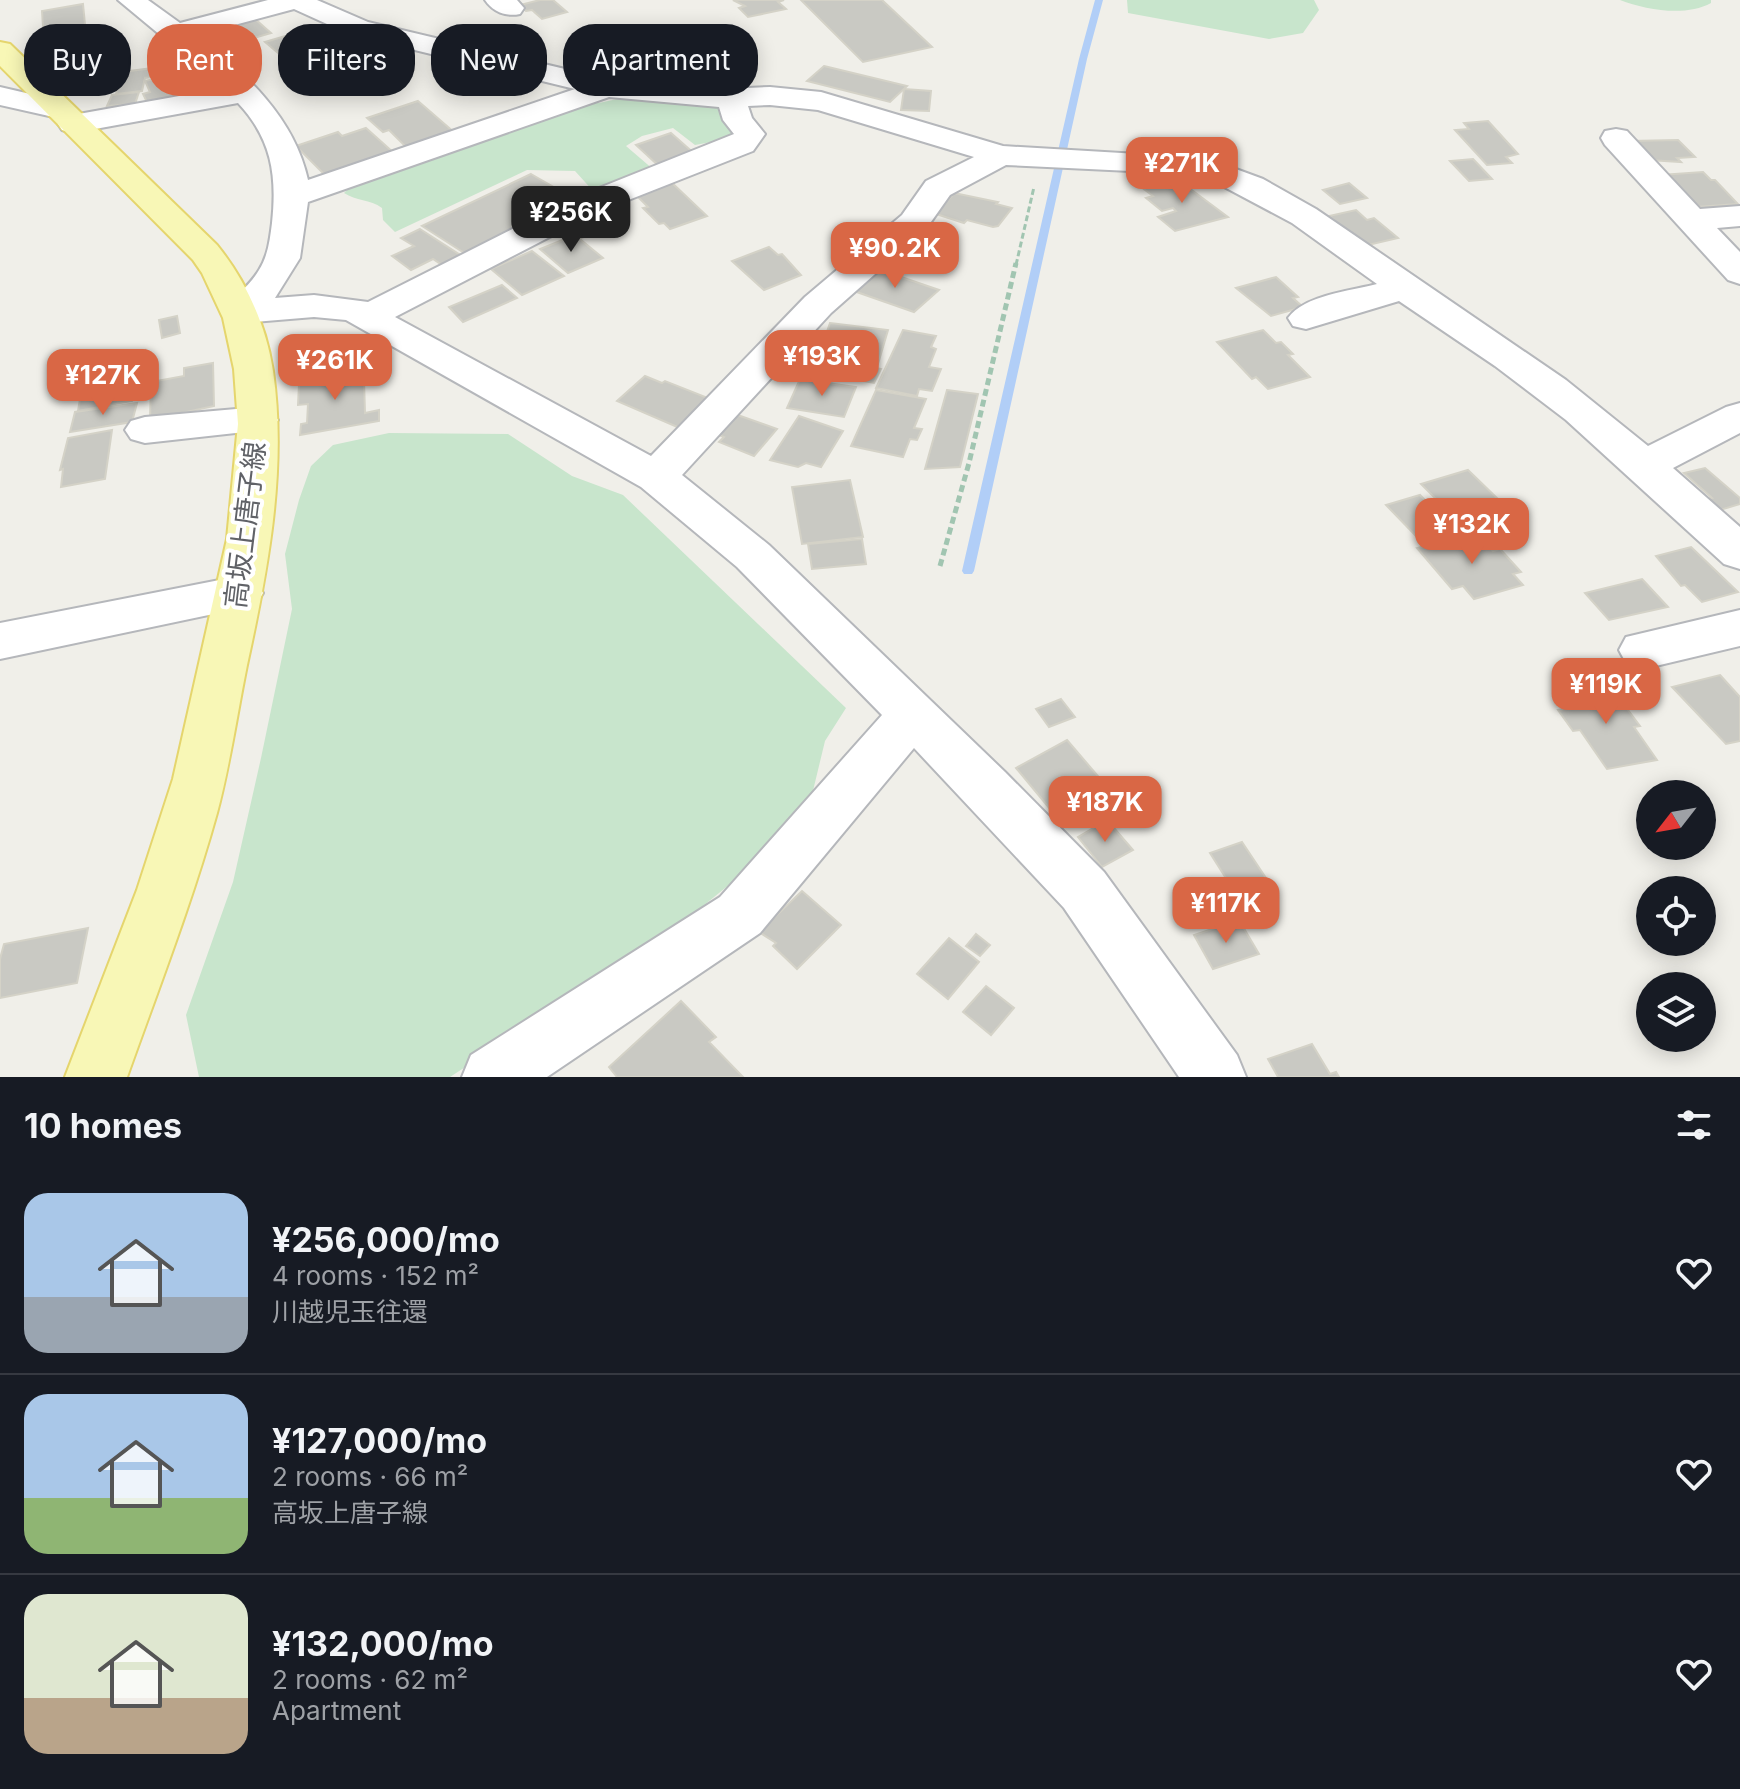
<!DOCTYPE html>
<meta charset="utf-8">
<style>
:root{--surface:#171b24;--page:#242831;--text:#f1f3f6;--muted:#9ea1a6;--line:#363941;--accent:#d96745}
body{margin:0;font-family:Inter,"Noto Sans JP",sans-serif;background:var(--page);color:var(--text);height:100vh;display:flex;flex-direction:column;font-size:30px;white-space:nowrap}
*{box-sizing:border-box;margin:0}
p{font-size:26px;color:var(--muted)}
.icon{flex:none;width:44px;height:44px;fill:none;stroke:currentColor;stroke-width:2;stroke-linecap:round;stroke-linejoin:round}
.map{position:relative;height:1077px;overflow:hidden}
.sheet{display:flex;flex-direction:column;background:var(--surface);flex:1}
.sheet>*{flex:none}
.banner{position:absolute;left:24px;top:24px;width:800px;height:72px;display:flex;gap:16px}
.needle{width:52px;rotate:239deg}
.fabs{position:absolute;left:1636px;top:780px;display:grid;gap:16px}
.fabs a{display:grid;place-items:center;width:80px;height:80px;border-radius:50%;background:var(--surface);box-shadow:0 4px 20px #0003;font-size:40px}
.price{position:absolute;translate:-50% -68px;padding:0 18px;border-radius:16px;background:var(--accent);color:#fff;font-size:26px;line-height:52px;filter:drop-shadow(0 2px 4px #0008)}
.price::after{content:'';position:absolute;left:50%;top:48px;width:24px;height:18px;margin-left:-12px;background:inherit;clip-path:polygon(0 0,100% 0,50% 100%)}
.price.active{background:#222;color:#fff}
ul{padding:0;list-style:none}
li{display:flex;align-items:center;gap:24px;height:200px;padding:0 24px}
li+li{border-top:2px solid var(--line)}
li span{display:grid;place-items:center;flex:none;width:224px;height:160px;border-radius:24px;color:#555}
li>.icon{margin-inline-start:auto}
span .icon{width:96px;height:96px;fill:#fffc;stroke-width:1}
li b{font-size:34px}
h2{display:flex;justify-content:space-between;align-items:center;height:96px;padding:0 24px;font-size:34px}
.chip{padding:0 28px;border-radius:32px;background:var(--surface);box-shadow:0 4px 20px #0003;font-size:28px;line-height:72px}
.chip.active{background:var(--accent);color:#fff}
.map>svg:first-child{display:block}
</style>
<div class="map">
<svg width="1740" height="1077" viewBox="0 0 1740 1077">
<rect width="100%" height="100%" fill="#f0efe9"/>
<g fill="#c8e5cc">
<polygon points="1127,0 1314,0 1319,10 1303,33 1269,39 1128,13"/>
<path d="M1620,0h91v3c-25,14 -65,7 -91,-3z"/>
<path d="M635,95l48,9 40,1 13,24 -3,9 -38,7 -22,-17 -31,8 -16,10 28,24 -59,23 -20,-22 -48,-1 -132,62 -12,-12 -1,-12c-12,-9 -26,-7 -38,-15l10,-10 229,-81 16,1z"/>
<polygon points="389,433 508,434 572,476 623,495 846,708 825,741 811,799 735,880 671,932 450,1077 199,1077 186,1015 233,882 261,758 292,609 285,554 299,500 311,466 333,445"/>
</g>
<g fill="none" stroke-linecap="round" stroke-linejoin="round">
<polygon fill="#b1cef7" fill-rule="evenodd" points="1095,0 1103,0 1087,59 974,571 972,574 964,574 962,571 1079,59"/>
</g>
<g fill="#c9c9c3" stroke="#d4d2c7" stroke-width="2">
<polygon points="540,0 553,0 567,12 542,19 532,10 526,11 520,5"/>
<polygon points="733,0 784,0 778,2 786,9 748,17 739,8 745,6"/>
<polygon points="801,0 882,0 932,47 863,62"/>
<polygon points="83,4 86,35 44,42 42,11"/>
<polygon points="254,18 271,33 233,44 217,28"/>
<polygon points="209,27 226,41 206,47 189,33"/>
<polygon points="295,33 313,50 285,59 265,42"/>
<polygon points="76,42 79,56 51,62 48,48"/>
<polygon points="126,55 124,67 66,74 70,62"/>
<polygon points="824,66 907,86 890,102 807,81"/>
<polygon points="153,68 151,77 145,78 142,91 116,94 122,72"/>
<polygon points="187,72 197,92 147,102 143,94 150,92 145,81"/>
<polygon points="904,89 931,91 929,111 901,110"/>
<polygon points="139,92 135,104 107,106 112,95"/>
<polygon points="418,101 455,133 406,147 389,130 383,132 367,118"/>
<polygon points="1488,121 1518,154 1506,157 1512,163 1487,165 1455,130 1469,129 1464,123"/>
<polygon points="366,128 394,153 326,176 296,146 338,132 342,136"/>
<polygon points="671,133 696,155 660,167 636,145"/>
<polygon points="1678,140 1695,157 1677,158 1681,162 1649,160 1631,141"/>
<polygon points="1473,159 1492,179 1469,181 1450,161"/>
<polygon points="1703,172 1711,180 1715,180 1738,204 1696,207 1659,175"/>
<polygon points="531,174 578,201 469,256 422,226"/>
<polygon points="1167,179 1170,181 1177,179 1228,217 1175,231 1158,217 1176,211 1173,208 1162,211 1146,198 1153,196 1141,187"/>
<polygon points="669,180 707,216 670,229 664,223 659,224 643,208 648,207 633,192"/>
<polygon points="1349,183 1367,198 1340,204 1323,190"/>
<polygon points="954,193 998,202 996,204 1012,208 998,226 993,227 967,220 964,223 936,214"/>
<polygon points="1356,210 1367,220 1374,218 1398,238 1364,246 1329,216"/>
<polygon points="591,217 605,229 581,238 568,225"/>
<polygon points="420,229 465,258 445,267 433,259 411,270 392,256 414,246 401,238"/>
<polygon points="575,235 603,258 568,273 540,249"/>
<polygon points="769,247 778,255 782,254 801,275 764,290 732,261"/>
<polygon points="532,251 564,276 522,295 491,269"/>
<polygon points="875,268 939,290 914,312 851,290"/>
<polygon points="1276,277 1298,297 1293,298 1303,307 1271,316 1236,288"/>
<polygon points="502,285 517,298 463,322 449,307"/>
<polygon points="177,316 180,333 162,338 159,320"/>
<polygon points="830,323 888,330 878,364 818,357"/>
<polygon points="903,330 936,336 931,347 936,349 929,367 941,369 932,391 919,389 917,396 876,388"/>
<polygon points="1263,330 1276,343 1281,342 1293,354 1288,355 1310,377 1268,389 1256,377 1252,379 1217,342"/>
<polygon points="145,350 143,367 137,368 132,401 78,411 84,375 90,374 93,359"/>
<polygon points="213,363 214,406 150,420 151,382 184,376 184,368"/>
<polygon points="864,366 881,369 874,383 858,380"/>
<polygon points="354,368 353,382 364,380 365,413 379,410 379,421 300,435 301,424 307,423 308,404 298,405 299,384 317,381 318,374"/>
<polygon points="645,376 662,383 665,381 713,400 682,429 617,401"/>
<polygon points="800,379 856,387 844,417 787,408"/>
<polygon points="876,390 926,399 914,428 922,429 917,440 910,439 903,457 851,446"/>
<polygon points="947,390 978,394 960,467 925,469"/>
<polygon points="137,403 132,422 70,432 75,412"/>
<polygon points="732,413 777,429 754,456 719,442 724,437 714,433"/>
<polygon points="799,416 843,431 821,467 806,463 798,467 770,460"/>
<polygon points="112,430 105,479 61,487 63,469 60,470 68,438"/>
<polygon points="1705,468 1740,498 1740,504 1720,510 1707,499 1712,498 1684,473"/>
<polygon points="1468,470 1497,498 1482,503 1495,515 1478,519 1484,526 1453,533 1448,529 1418,538 1386,505 1420,495 1430,505 1439,502 1421,484"/>
<polygon points="850,480 863,537 802,544 792,487"/>
<polygon points="1476,533 1493,551 1500,549 1521,572 1513,574 1523,585 1474,599 1463,586 1452,589 1417,548"/>
<polygon points="862,539 866,564 812,569 808,544"/>
<polygon points="1691,547 1738,592 1702,602 1685,585 1681,586 1656,556"/>
<polygon points="1642,579 1668,607 1609,620 1585,593"/>
<polygon points="1720,675 1740,697 1740,741 1726,744 1672,687"/>
<polygon points="1610,686 1640,726 1634,727 1657,760 1607,769 1580,730 1573,731 1558,710 1564,709 1555,696"/>
<polygon points="1061,699 1075,717 1049,727 1036,709"/>
<polygon points="1067,740 1115,796 1064,826 1016,768"/>
<polygon points="1107,820 1133,850 1102,867 1078,837"/>
<polygon points="1242,842 1274,890 1241,902 1210,853"/>
<polygon points="802,891 841,925 797,969 773,946 776,943 759,932"/>
<polygon points="1239,920 1259,954 1213,969 1194,935"/>
<polygon points="88,928 77,983 0,998 0,959 4,944"/>
<polygon points="976,934 990,945 980,956 966,946"/>
<polygon points="949,938 979,962 948,999 917,974"/>
<polygon points="986,986 1014,1008 991,1035 963,1012"/>
<polygon points="681,1001 716,1037 709,1042 743,1077 617,1077 609,1067"/>
<polygon points="1312,1044 1330,1074 1336,1072 1339,1077 1278,1077 1268,1059"/>
</g>
<g fill="none" stroke-linecap="round" stroke-linejoin="round">
<g stroke="#b5b7bb" stroke-width="4">
<g id="minor">
<path d="M118,0h30l32,23 88,-23h49l51,22 239,57 95,11 68,-3 51,5 182,54 203,12 57,21 53,30 250,171 82,66 78,-39 14,-4v30l-67,35 67,59v42l-16,-5 -158,-144 -71,-54 -96,-65 -93,28 -13,-3 -5,-8c16,-23 63,-27 89,-34l-85,-61 -79,-42 -21,-7 -186,-9 -56,30 -24,34 -95,84 -149,162 87,70 236,227 99,100 133,183 9,22h-67l-115,-169 -150,-160 -154,185 -213,144h-85l9,-22 249,-158 162,-182 -145,-148 -96,-80 -295,-167 -32,-3 -73,6 -13,-3 -5,-8c10,-15 27,-26 36,-42 9,-14 11,-31 13,-47 5,-47 0,-84 -34,-120l-165,30 -11,-3 -4,-6 4,-6 11,-3 151,-27zM294,9l55,25 226,55 -267,91c-14,-63 -62,-106 -111,-145zM609,97l110,10 4,13 11,14 -160,64 -206,104 -54,-7 -39,3 25,-40 8,-56zM770,105l48,5 156,47 -48,24 -24,34 -97,82 -154,159 -256,-139 203,-105 155,-61 12,-17 -13,-16 -4,-12z"/>
<path d="M485,0h32l7,8 -4,6c-14,3 -27,-2 -35,-14z"/>
<polygon points="0,87 69,103 73,109 69,115 58,118 0,105"/>
<polygon points="1616,129 1627,131 1700,209 1740,206 1740,226 1717,228 1740,252 1740,284 1728,280 1605,145 1601,138 1605,131"/>
<polygon points="258,407 272,411 278,420 272,429 145,443 131,439 125,430 131,421 145,417"/>
<polygon points="240,576 256,581 263,593 256,605 0,659 0,623"/>
<polygon points="1740,610 1740,646 1643,669 1626,663 1619,650 1626,637"/>
</g>
</g>
<g stroke="#e5d56d" stroke-width="4">
<path id="major" d="M0,42l10,2 207,201c29,36 49,80 56,126 14,98 -5,198 -26,294 -10,49 -17,100 -30,148 -25,90 -59,177 -90,264h-62l72,-187 36,-111 54,-240 11,-115 -4,-55 -11,-51 -21,-45 -9,-13 -193,-194z"/>
</g>
<polyline stroke="#a1c5b1" stroke-width="3" stroke-dasharray="6 3" stroke-linecap="butt" points="1016,265 1034,187"/>
<polyline stroke="#a1c5b1" stroke-width="5" stroke-dasharray="7 4" stroke-linecap="butt" points="940,566 969,463 1016,263"/>
<use href="#minor" fill="#fff" fill-rule="evenodd"/>
<use href="#major" fill="#f8f7b6" fill-rule="evenodd"/>
</g>
<g text-anchor="middle" stroke-width="8" stroke-linejoin="round" paint-order="stroke">
<g font-size="28" fill="#606267" stroke="#fff">
<text transform="translate(245 525) rotate(-83)" y="10">高坂上唐子線</text>
</g>
</g>
</svg>
<div class="fabs">
<a><svg class="needle" viewBox="-14 -14 28 28"><path d="M0-13l5 13h-10z" fill="#e53935"/><path d="M0 13l5-13h-10z" fill="#9ea1a6"/></svg></a>
<a><svg class="icon" aria-label="locate" viewBox="0 0 24 24"><circle cx="12" cy="12" r="6"/><path d="M12 2v4M12 18v4M2 12h4M18 12h4"/></svg></a>
<a><svg class="icon" aria-label="layers" viewBox="0 0 24 24"><path d="M12 4l9 5-9 5-9-5zM3 14l9 5 9-5"/></svg></a>
</div>
<b class="price" style="left:1182px;top:205px">¥271K</b>
<b class="price active" style="left:571px;top:254px">¥256K</b>
<b class="price" style="left:895px;top:290px">¥90.2K</b>
<b class="price" style="left:822px;top:398px">¥193K</b>
<b class="price" style="left:335px;top:402px">¥261K</b>
<b class="price" style="left:103px;top:417px">¥127K</b>
<b class="price" style="left:1472px;top:566px">¥132K</b>
<b class="price" style="left:1606px;top:726px">¥119K</b>
<b class="price" style="left:1105px;top:844px">¥187K</b>
<b class="price" style="left:1226px;top:945px">¥117K</b>
<div class="banner">
<a class="chip">Buy</a>
<a class="chip active">Rent</a>
<a class="chip">Filters</a>
<a class="chip">New</a>
<a class="chip">Apartment</a>
</div>
</div>
<section class="sheet">
<h2>10 homes<svg class="icon" aria-label="filters" viewBox="0 0 24 24"><path d="M4 7h16M4 17h16"/><circle cx="9" cy="7" r="2"/><circle cx="15" cy="17" r="2"/></svg></h2>
<ul>
<li><span style="background:linear-gradient(#a9c7e8 65%,#9aa5b1 0)"><svg class="icon" aria-label="home" viewBox="0 0 24 24"><path d="M3 11l9-7 9 7M6 9v11h12V9"/></svg></span><div><b>¥256,000/mo</b><p>4 rooms · 152 m²</p><p>川越児玉往還</p></div><svg class="icon" aria-label="heart" viewBox="0 0 24 24"><path d="M12 20l-8-8c-3-5 5-10 8-4 3-6 11-1 8 4z"/></svg></li>
<li><span style="background:linear-gradient(#a9c7e8 65%,#8fb573 0)"><svg class="icon" aria-label="home" viewBox="0 0 24 24"><path d="M3 11l9-7 9 7M6 9v11h12V9"/></svg></span><div><b>¥127,000/mo</b><p>2 rooms · 66 m²</p><p>高坂上唐子線</p></div><svg class="icon" aria-label="heart" viewBox="0 0 24 24"><path d="M12 20l-8-8c-3-5 5-10 8-4 3-6 11-1 8 4z"/></svg></li>
<li><span style="background:linear-gradient(#dfe7d0 65%,#b9a48a 0)"><svg class="icon" aria-label="home" viewBox="0 0 24 24"><path d="M3 11l9-7 9 7M6 9v11h12V9"/></svg></span><div><b>¥132,000/mo</b><p>2 rooms · 62 m²</p><p>Apartment</p></div><svg class="icon" aria-label="heart" viewBox="0 0 24 24"><path d="M12 20l-8-8c-3-5 5-10 8-4 3-6 11-1 8 4z"/></svg></li>
</ul>
</section>
